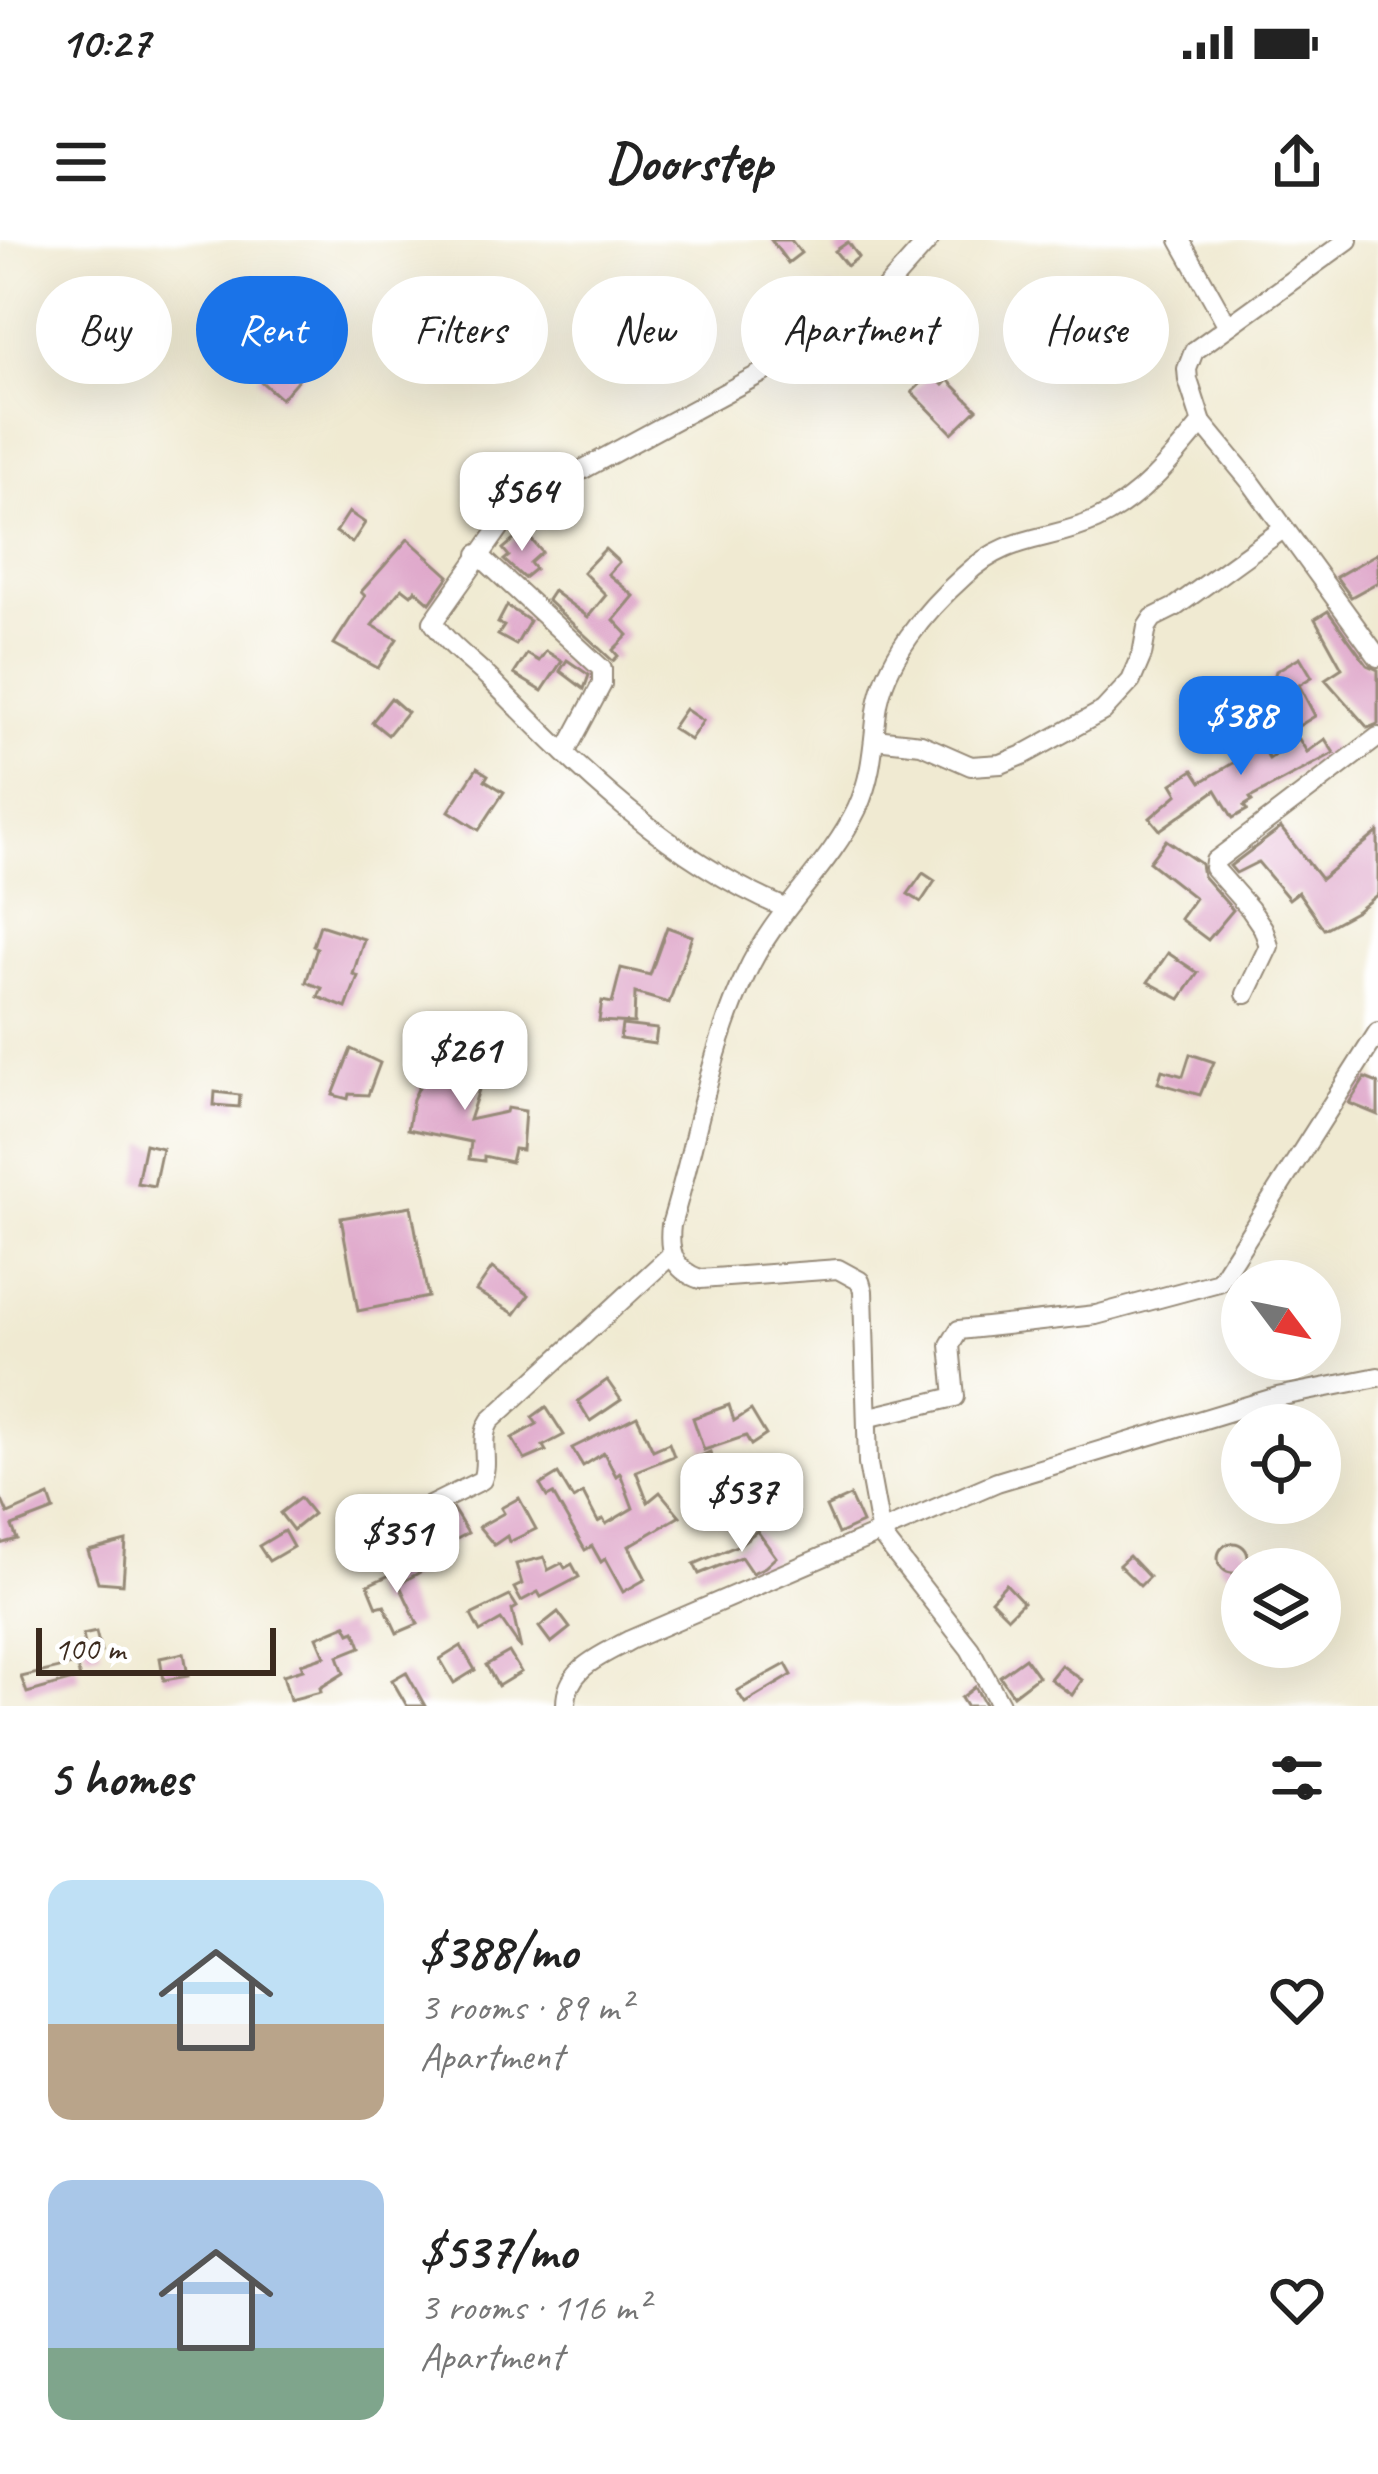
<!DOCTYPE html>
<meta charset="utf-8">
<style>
:root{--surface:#fff;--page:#f6f6f6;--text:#222;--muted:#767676;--accent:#1a73e8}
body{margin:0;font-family:Caveat,sans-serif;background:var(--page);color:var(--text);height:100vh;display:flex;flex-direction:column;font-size:45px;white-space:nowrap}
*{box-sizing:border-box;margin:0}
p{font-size:39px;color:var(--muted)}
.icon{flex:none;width:66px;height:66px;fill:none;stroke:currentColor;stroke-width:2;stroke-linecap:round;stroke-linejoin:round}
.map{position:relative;height:1466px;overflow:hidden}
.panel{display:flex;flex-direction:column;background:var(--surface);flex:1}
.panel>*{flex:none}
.top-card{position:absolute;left:36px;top:36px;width:1308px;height:108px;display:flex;gap:24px}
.needle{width:78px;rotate:122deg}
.fabs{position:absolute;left:1221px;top:1020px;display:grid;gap:24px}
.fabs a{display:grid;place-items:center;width:120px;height:120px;border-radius:50%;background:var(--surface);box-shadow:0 12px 48px #0002;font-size:60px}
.scale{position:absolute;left:36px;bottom:30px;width:240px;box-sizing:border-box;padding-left:12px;border:6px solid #3b2a1e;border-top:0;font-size:33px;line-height:42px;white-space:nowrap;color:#3b2a1e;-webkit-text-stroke:9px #fff;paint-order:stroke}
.price{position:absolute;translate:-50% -102px;padding:0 27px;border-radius:24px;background:#fff;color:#222;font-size:39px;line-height:78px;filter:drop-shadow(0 3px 6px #0008)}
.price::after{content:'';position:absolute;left:50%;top:72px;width:36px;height:27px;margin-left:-18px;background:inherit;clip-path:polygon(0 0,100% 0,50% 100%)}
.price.on{background:var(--accent);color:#fff}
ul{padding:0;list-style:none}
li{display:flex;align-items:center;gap:36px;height:300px;padding:0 48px}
li span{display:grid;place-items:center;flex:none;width:336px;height:240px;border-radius:24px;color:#555}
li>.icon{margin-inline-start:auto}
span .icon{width:144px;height:144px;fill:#fffc;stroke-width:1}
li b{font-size:51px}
h2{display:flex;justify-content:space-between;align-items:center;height:144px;padding:0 48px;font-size:51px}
.tag{padding:0 42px;border-radius:54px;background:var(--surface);box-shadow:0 12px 48px #0002;font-size:42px;line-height:108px}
.tag.on{background:var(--accent);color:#fff}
.status{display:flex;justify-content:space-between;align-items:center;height:84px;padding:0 60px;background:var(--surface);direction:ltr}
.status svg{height:33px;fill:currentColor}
header{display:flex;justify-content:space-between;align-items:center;height:156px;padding:0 48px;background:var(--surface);font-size:54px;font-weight:600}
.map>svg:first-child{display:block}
</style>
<div class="status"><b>10:27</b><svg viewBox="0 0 49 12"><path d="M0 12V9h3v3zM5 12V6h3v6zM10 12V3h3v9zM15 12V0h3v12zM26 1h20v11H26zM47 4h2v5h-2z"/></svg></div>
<header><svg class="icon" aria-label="menu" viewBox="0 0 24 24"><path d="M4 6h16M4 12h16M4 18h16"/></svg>Doorstep<svg class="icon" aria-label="share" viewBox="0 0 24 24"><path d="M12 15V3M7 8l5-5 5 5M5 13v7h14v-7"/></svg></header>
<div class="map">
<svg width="1378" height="1466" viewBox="0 0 1378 1466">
<rect width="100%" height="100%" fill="#fff"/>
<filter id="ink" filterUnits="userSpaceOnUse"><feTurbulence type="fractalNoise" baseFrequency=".00833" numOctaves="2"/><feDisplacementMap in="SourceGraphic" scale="24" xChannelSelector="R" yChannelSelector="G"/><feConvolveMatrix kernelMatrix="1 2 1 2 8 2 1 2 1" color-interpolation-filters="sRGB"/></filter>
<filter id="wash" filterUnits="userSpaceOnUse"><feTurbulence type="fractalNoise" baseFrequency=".004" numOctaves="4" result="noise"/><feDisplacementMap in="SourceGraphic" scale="48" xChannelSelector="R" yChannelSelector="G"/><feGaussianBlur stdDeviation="2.7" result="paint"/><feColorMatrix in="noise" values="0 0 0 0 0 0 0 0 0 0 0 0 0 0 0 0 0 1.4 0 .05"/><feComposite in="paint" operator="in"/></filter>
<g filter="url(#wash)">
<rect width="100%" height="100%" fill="#f0ead2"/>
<g id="blocks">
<g fill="#dfa7ca">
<polygon points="771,0 791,0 801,13 788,23"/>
<polygon points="848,2 859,17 847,26 835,11"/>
<polygon points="831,47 849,70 836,77 819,56"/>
<polygon points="790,60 806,71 796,84 781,73"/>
<polygon points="919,61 930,80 918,86 907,68"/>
<polygon points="284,107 308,128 281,159 257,138"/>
<polygon points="932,133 943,145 948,140 977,169 952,193 912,152"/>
<polygon points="349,272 365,283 352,303 336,292"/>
<polygon points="524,291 542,312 530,323 535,329 524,338 504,320 509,316 503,309"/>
<polygon points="408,299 449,336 430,363 415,350 411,355 402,348 372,385 397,399 378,428 334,404 365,356 361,352"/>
<polygon points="605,309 619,322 608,334 634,356 614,380 628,395 613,410 618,416 613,421 547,360 553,351 588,377 606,355 583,332"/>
<polygon points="1378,313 1378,342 1351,357 1336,337"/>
<polygon points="507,366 530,381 516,405 498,395 504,386 498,383"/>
<polygon points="1328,371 1367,425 1378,430 1378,484 1368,488 1325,439 1342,428 1315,379"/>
<polygon points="546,411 562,421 542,451 514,434 527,414 539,421"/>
<polygon points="1300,417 1312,437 1299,445 1315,476 1284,495 1268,471 1278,464 1266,445 1273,441 1276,431"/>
<polygon points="567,420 589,435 584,449 560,431"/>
<polygon points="391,458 407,472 388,495 372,482"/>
<polygon points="685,469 703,481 690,500 672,488"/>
<polygon points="1244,489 1258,510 1262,508 1269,519 1299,499 1307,512 1325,499 1334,513 1250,558 1252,561 1244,566 1247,570 1233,578 1216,550 1160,590 1150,578 1178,554 1172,544 1193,530 1201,542 1245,516 1232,496"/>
<polygon points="477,528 488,535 485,540 504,552 479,590 449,571"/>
<polygon points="1281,588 1321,639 1378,592 1378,654 1357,671 1324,689 1298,652 1289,659 1258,622 1236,633 1230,626"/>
<polygon points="1166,600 1201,624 1203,636 1233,670 1208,700 1180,679 1195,658 1149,622"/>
<polygon points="923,633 935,641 921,662 908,654"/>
<polygon points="320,685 364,699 353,734 358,736 346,768 318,757 322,748 306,742 317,708 313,706"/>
<polygon points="667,687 692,696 669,763 635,753 634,783 599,781 602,761 612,763 621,728 650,735"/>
<polygon points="1168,713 1198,733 1180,759 1148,742"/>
<polygon points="622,785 657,789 655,804 620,799"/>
<polygon points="351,809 380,823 368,855 349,854 348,859 333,855"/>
<polygon points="1190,814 1214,822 1200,855 1158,843 1162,830 1183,836"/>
<polygon points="464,816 488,822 469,880 506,872 507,868 525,871 522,910 514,909 511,922 484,916 484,921 469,919 471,902 408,889 413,859 429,827 458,839"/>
<polygon points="1365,838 1378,843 1378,875 1349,863"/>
<polygon points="215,852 240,855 239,867 214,865"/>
<polygon points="145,904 162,908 154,946 137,943"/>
<polygon points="411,966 428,1057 358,1071 341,978"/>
<polygon points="492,1028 529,1055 515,1074 476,1051"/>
<polygon points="607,1140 621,1160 590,1181 578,1161"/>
<polygon points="729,1165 734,1181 751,1170 766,1195 751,1205 746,1196 704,1210 693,1178"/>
<polygon points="546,1167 564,1195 543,1206 546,1211 525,1220 512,1198 537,1184 532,1177"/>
<polygon points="637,1176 653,1210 669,1203 674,1216 636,1231 648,1262 660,1252 680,1276 629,1306 646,1339 623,1352 605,1319 601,1322 592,1306 585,1310 553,1254 547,1257 540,1245 558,1234 573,1259 583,1253 598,1282 603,1279 606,1284 633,1268 620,1233 616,1236 604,1213 583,1226 572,1208"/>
<polygon points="710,1212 718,1234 704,1239 696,1218"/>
<polygon points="773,1251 784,1272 761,1286 749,1265"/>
<polygon points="0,1256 8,1274 49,1256 54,1270 12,1286 17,1299 0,1304"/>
<polygon points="850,1256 862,1283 838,1294 826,1267"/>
<polygon points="300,1258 313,1274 293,1290 280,1273"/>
<polygon points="519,1258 536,1289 509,1302 507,1296 494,1305 479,1287 504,1273 501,1268"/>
<polygon points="453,1269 468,1293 444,1306 426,1287 428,1282"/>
<polygon points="284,1291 293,1307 269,1321 259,1306"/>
<polygon points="757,1291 776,1317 765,1327 752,1333 741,1317 699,1334 694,1324 739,1305"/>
<polygon points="126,1301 123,1344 98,1342 88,1311"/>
<circle cx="1233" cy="1318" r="15"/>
<polygon points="1129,1316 1149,1337 1140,1346 1119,1325"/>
<polygon points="544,1317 548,1330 562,1323 565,1328 572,1324 579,1337 541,1357 538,1352 521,1361 514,1348 522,1344 516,1324"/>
<polygon points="425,1319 429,1327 399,1344 418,1384 397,1393 384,1365 377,1367 368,1345"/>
<polygon points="1006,1344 1023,1362 1008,1377 991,1360"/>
<polygon points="510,1356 517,1367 512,1370 521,1409 501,1380 480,1392 471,1375"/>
<polygon points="558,1372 570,1388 551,1403 539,1387"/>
<polygon points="346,1385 350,1393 355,1391 361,1407 338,1416 344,1433 320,1448 321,1452 290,1460 283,1435 303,1429 301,1424 325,1416 317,1397"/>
<polygon points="96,1392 101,1412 87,1415 83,1395"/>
<polygon points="461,1406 475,1430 454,1443 440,1419"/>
<polygon points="509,1412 521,1432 498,1446 486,1425"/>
<polygon points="184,1413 188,1436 164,1440 160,1418"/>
<polygon points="1025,1418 1038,1436 1013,1455 1000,1436"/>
<polygon points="76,1424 80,1438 27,1453 21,1437"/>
<polygon points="786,1424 792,1435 745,1463 737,1451"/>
<polygon points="1061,1425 1082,1440 1072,1455 1050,1439"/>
<polygon points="406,1432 425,1466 407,1466 392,1440"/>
<polygon points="975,1447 986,1466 966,1466 961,1458"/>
</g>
</g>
</g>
<g filter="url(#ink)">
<use href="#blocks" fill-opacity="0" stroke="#968a78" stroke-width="3"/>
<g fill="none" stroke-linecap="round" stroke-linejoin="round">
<g stroke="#968a78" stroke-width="22">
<g id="minor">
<polyline points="1180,0 1228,86"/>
<polyline points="1348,0 1194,111 1187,129 1188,140 1202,183 1250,241 1378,417"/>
<polyline points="478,314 602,429 602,444 565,513"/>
<polyline points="875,499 921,504 971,526 1001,524 1023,515 1103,471 1131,441 1142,415 1147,387 1153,378 1175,367 1283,289"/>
<path d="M785,668c-115,-48 -207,-139 -293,-227 -19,-19 -44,-36 -59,-59l82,-116 341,-184 73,-82"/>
<polyline points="1246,754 1269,706 1263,688 1250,669 1214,628 1215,621 1378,497"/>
<polyline points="870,1177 955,1157 950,1105 959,1090 1096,1075 1219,1042 1378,792"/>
<path d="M357,1302l125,-62c8,-20 -4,-40 8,-59l181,-166"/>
<path d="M566,1466c-1,-38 35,-50 64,-66l367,-158 280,-85 101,-20"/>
<path d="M1001,1466l-31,-57 -89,-114 -13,-71 -5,-173 -3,-10 -22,-12 -138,10c-27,-9 -32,-28 -29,-54 26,-84 37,-171 75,-251 28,-62 82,-105 111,-165 15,-32 16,-64 20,-98 7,-52 49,-101 87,-135 45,-43 84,-34 132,-56 43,-20 76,-60 106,-97"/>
</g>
</g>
<use href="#minor" stroke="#fff" stroke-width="18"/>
</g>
</g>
</svg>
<div class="fabs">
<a><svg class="needle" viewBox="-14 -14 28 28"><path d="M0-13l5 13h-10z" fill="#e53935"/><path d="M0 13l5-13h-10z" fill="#767676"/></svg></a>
<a><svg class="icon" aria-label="locate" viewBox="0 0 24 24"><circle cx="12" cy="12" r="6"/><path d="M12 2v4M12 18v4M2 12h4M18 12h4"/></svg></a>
<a><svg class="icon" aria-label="layers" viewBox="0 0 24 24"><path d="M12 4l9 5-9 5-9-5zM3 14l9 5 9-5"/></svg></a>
</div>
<div class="scale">100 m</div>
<b class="price" style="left:522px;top:314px">$564</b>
<b class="price on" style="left:1241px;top:538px">$388</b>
<b class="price" style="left:465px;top:873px">$261</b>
<b class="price" style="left:742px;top:1315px">$537</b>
<b class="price" style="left:397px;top:1356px">$351</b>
<div class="top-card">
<a class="tag">Buy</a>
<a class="tag on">Rent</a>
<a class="tag">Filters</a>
<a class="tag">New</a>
<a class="tag">Apartment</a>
<a class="tag">House</a>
</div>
</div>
<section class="panel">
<h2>5 homes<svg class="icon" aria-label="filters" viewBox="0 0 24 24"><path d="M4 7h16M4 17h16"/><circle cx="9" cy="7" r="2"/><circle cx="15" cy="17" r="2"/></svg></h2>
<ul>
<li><span style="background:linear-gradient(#bfe0f5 60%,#b9a48a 0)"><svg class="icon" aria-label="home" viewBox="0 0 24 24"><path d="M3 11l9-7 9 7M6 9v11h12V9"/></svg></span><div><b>$388/mo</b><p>3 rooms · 89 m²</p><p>Apartment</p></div><svg class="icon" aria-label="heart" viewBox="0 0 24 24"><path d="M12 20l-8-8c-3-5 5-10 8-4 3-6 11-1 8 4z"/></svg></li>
<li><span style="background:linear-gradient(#a9c7e8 70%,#7fa58c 0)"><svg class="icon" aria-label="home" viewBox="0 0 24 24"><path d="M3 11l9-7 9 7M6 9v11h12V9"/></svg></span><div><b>$537/mo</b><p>3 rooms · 116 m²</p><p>Apartment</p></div><svg class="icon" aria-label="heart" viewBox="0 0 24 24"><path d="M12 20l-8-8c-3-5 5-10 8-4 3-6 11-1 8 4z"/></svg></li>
</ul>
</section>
